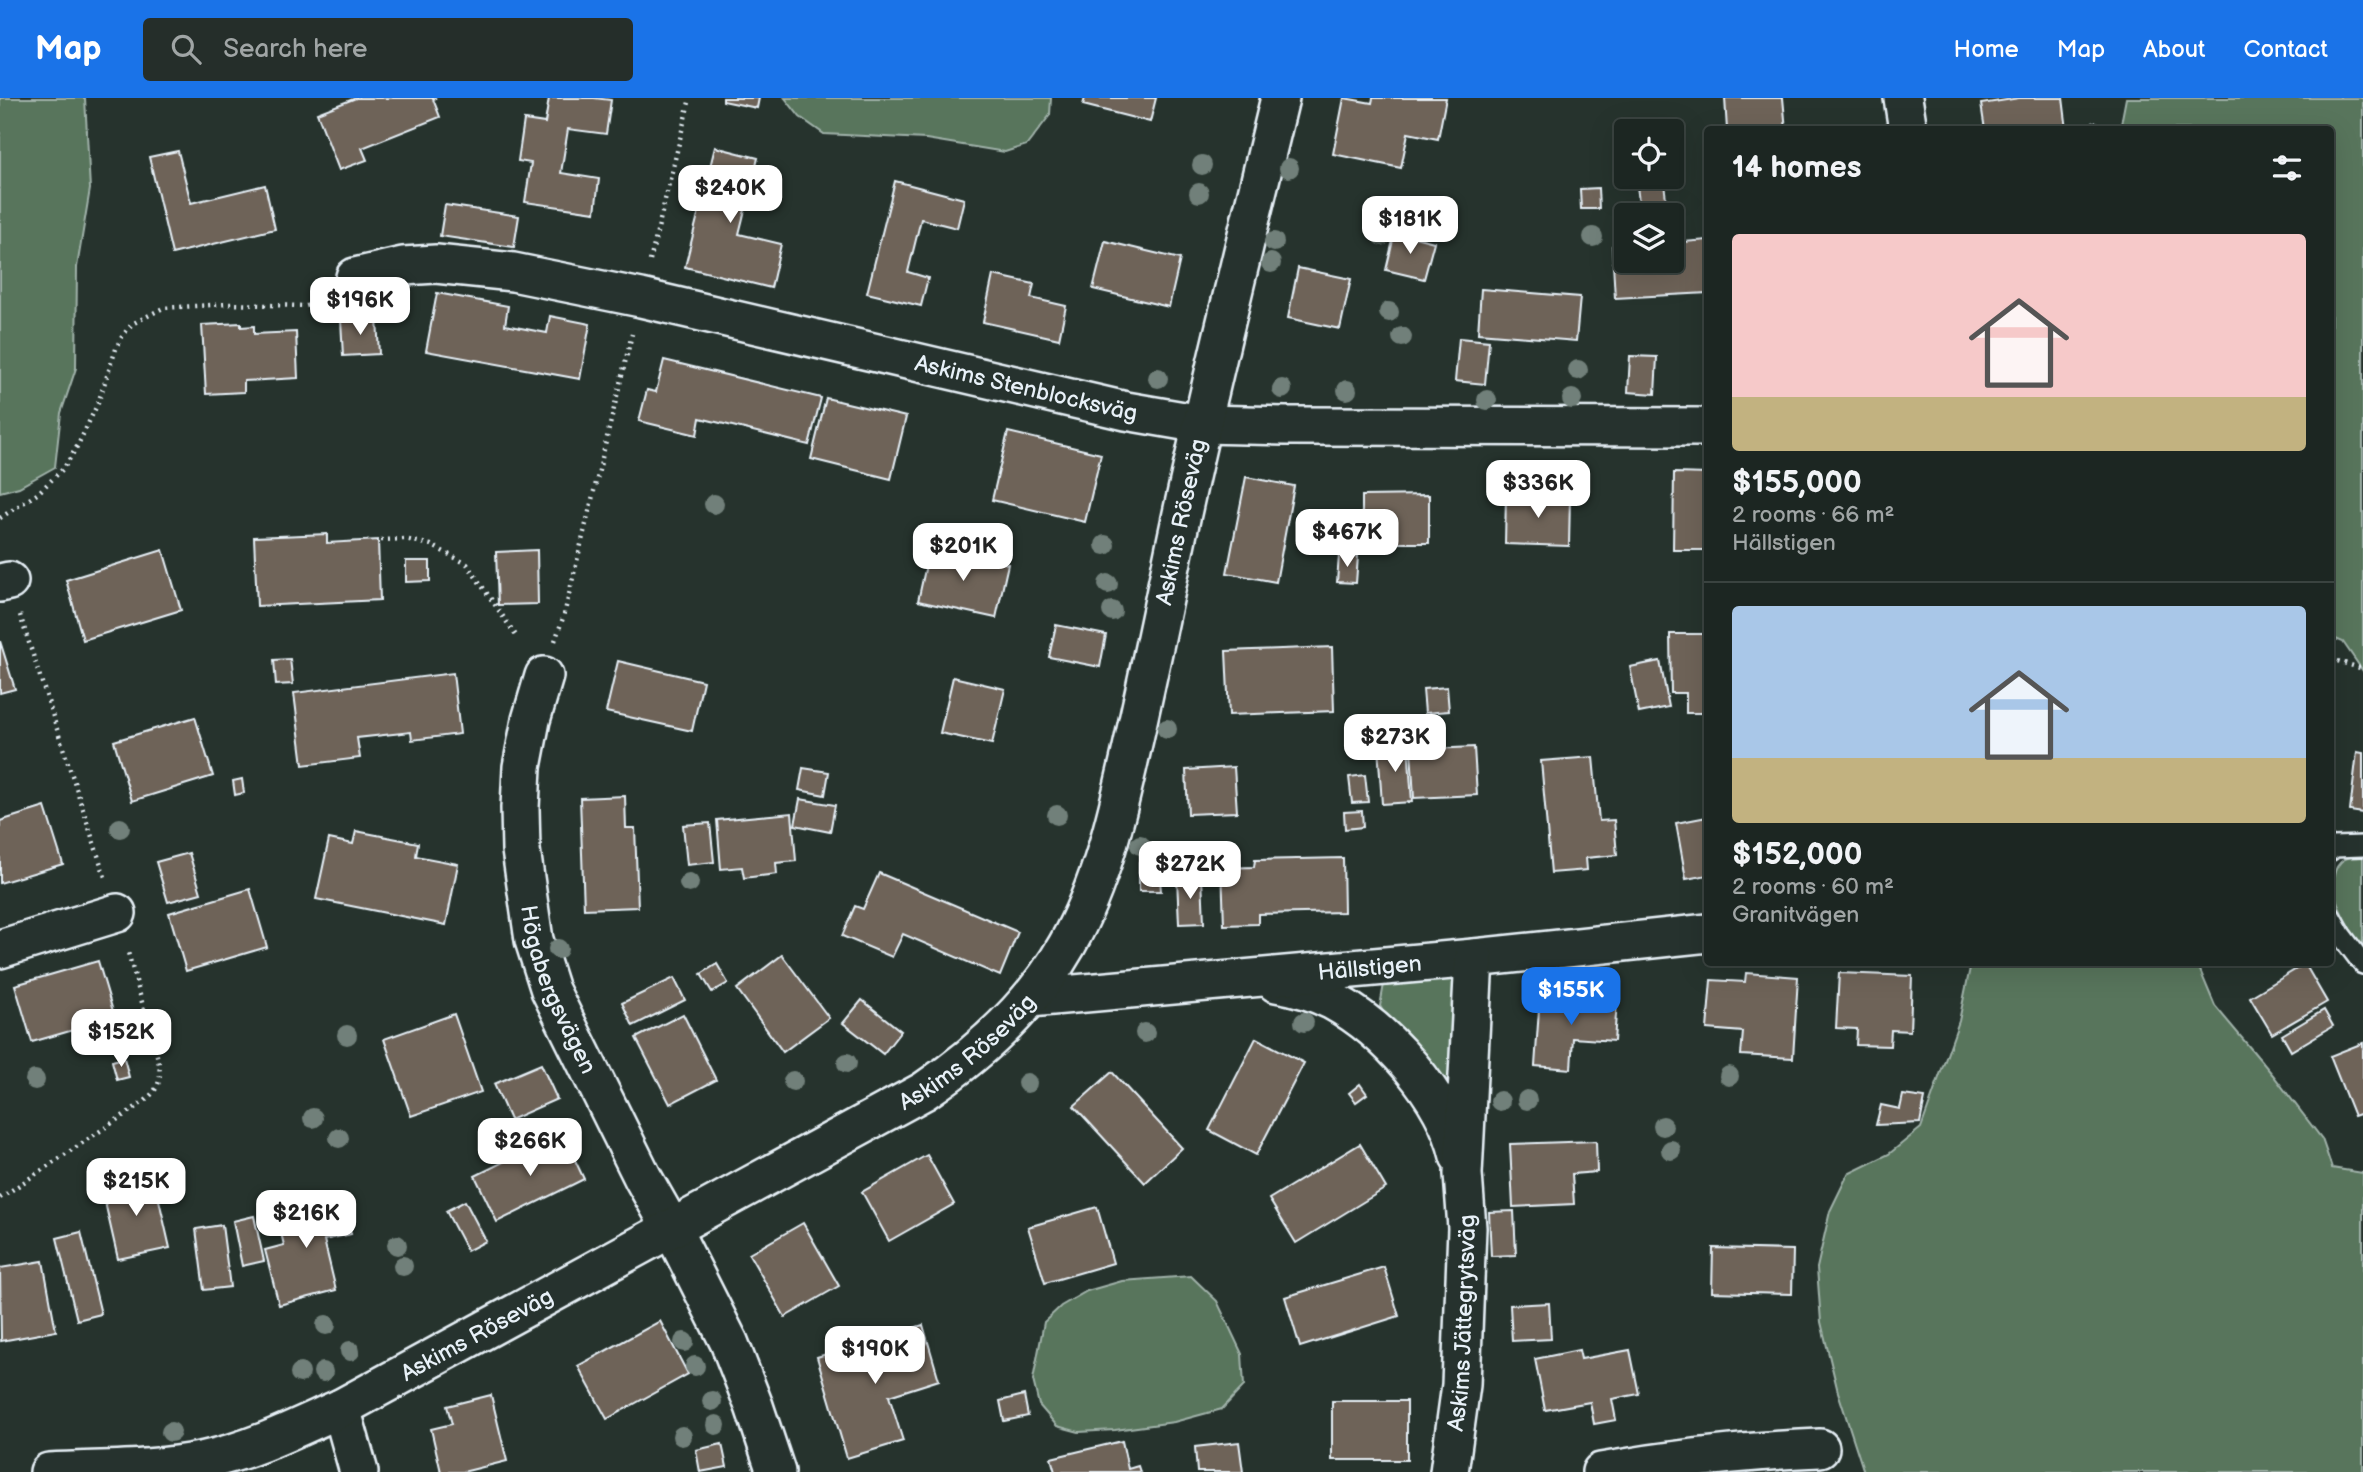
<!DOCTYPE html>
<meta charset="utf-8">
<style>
:root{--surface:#1c2622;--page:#252e2a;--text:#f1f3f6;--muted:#a0a5a5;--line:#3a4340;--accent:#1a73e8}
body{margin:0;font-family:"Balsamiq Sans",sans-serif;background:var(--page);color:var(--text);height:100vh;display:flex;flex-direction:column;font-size:26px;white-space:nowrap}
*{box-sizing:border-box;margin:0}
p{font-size:23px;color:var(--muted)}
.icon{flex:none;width:38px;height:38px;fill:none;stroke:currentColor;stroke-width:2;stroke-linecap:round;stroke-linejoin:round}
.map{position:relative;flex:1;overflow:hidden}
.sheet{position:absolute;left:1704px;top:28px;width:630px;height:840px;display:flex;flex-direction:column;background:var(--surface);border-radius:7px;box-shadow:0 7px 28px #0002,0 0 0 2px var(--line)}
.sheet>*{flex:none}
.buttons{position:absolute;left:1614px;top:21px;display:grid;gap:14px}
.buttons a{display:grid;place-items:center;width:70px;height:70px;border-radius:7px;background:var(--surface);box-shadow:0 7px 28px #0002,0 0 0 2px var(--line);font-size:35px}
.price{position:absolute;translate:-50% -60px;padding:0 16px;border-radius:14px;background:#fff;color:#222;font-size:23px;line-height:46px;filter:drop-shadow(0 2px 4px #0008)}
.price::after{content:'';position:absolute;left:50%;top:42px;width:21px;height:16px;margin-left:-10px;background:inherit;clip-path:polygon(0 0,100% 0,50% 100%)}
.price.current{background:var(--accent);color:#fff}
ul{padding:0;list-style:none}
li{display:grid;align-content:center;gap:14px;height:371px;padding:0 28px}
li+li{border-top:2px solid var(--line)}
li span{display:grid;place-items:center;height:217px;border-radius:7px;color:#555}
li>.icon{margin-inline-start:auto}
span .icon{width:126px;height:126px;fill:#fffc;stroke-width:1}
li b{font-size:30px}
h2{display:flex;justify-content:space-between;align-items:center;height:84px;padding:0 28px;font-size:30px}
header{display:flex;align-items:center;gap:42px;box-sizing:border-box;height:98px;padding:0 35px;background:var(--accent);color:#fff}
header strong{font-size:33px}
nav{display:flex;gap:38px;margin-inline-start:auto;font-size:24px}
.search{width:490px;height:63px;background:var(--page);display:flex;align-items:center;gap:18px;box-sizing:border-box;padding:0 24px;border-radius:7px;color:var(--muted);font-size:26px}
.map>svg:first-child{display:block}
</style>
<header>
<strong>Map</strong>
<div class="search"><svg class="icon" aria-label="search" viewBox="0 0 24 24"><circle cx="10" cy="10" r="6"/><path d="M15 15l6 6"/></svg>Search here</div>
<nav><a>Home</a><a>Map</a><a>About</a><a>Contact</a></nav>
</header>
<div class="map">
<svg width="2363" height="1374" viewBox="0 0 2363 1374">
<rect width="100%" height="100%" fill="#26332d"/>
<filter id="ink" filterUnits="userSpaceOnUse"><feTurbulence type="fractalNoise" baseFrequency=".0143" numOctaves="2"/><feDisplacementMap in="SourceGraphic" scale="14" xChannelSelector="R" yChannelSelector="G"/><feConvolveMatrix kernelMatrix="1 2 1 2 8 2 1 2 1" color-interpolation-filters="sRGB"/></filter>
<g filter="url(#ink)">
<g fill="#58745b" stroke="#a0b2aa" stroke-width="2">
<polygon points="0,0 85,0 90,91 77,169 76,270 61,315 55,369 19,389 0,394"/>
<polygon points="785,0 1051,0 1050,17 1027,47 1005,54 926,41 824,36 800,19"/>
<polygon points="2126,0 2363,0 2363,573 2343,544 2331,539 2331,32 2120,31"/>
<path d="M2350,759h13v90c-14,-15 -42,-64 -23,-84 2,-3 6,-4 10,-6z"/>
<polygon points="1971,865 2197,865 2215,908 2273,977 2322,1041 2332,1070 2363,1075 2363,1374 1864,1374 1838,1294 1821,1224 1817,1170 1830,1113 1848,1076 1889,1056 1921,1030 1959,923"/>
<polygon points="1436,876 1455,883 1454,995 1392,929 1380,908 1384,886"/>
<polygon points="1191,1178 1217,1203 1242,1256 1244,1288 1222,1311 1174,1324 1115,1332 1079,1334 1057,1328 1039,1307 1033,1282 1044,1224 1061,1208 1087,1193 1122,1183"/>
</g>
<g fill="#6e6359" stroke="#e8f1f8" stroke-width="2">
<polygon points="356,0 436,0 433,1 440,19 362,50 367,62 339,72 317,15"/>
<polygon points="549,0 594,0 611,2 606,36 568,31 561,75 599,81 595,114 525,104 531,65 518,63 524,22 545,25"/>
<polygon points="723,0 759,0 757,10 723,3"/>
<polygon points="1085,0 1156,0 1150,24 1083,7"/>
<polygon points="1344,0 1372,5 1373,0 1446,0 1438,41 1408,35 1401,70 1333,56"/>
<polygon points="1725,0 1783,0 1786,32 1727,32"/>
<polygon points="2019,0 2063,0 2067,32 1985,32 1981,6"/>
<polygon points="2093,24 2111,27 2111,32 2091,32"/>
<polygon points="715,49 758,60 739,136 781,146 771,190 685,169"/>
<polygon points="178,53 191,105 265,87 275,131 172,156 149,59"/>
<polygon points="895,83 964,101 957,130 921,121 908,174 928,180 921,208 867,195"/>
<polygon points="1664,85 1666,101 1639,104 1637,88"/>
<polygon points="1598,90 1599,111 1581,111 1580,91"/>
<polygon points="1425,100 1445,104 1442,118 1422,114"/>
<polygon points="445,107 519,118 514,149 440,138"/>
<polygon points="1395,134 1434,144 1424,181 1386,172"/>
<polygon points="1708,142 1708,195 1615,200 1612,148 1626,147 1626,163 1671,163 1671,145"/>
<polygon points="1105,143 1180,161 1169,209 1093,191"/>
<polygon points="1298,170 1351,181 1340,231 1288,220"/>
<polygon points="993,177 1034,186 1031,200 1066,208 1059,241 983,224"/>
<polygon points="1481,191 1580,199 1576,243 1478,235"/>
<polygon points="437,195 508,208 505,227 547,235 550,218 590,226 580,281 426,253"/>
<polygon points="377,220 379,256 343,258 341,222"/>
<polygon points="241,225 241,229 254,228 254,236 296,234 298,280 244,283 244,294 206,296 202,227"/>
<polygon points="1459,240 1489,243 1485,286 1455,283"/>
<polygon points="1630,258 1657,259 1655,296 1628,294"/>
<polygon points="664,262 821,300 809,347 700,320 697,337 639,323 647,292 656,294"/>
<polygon points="826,300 906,319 891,381 811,361"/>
<polygon points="1008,334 1101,356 1085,424 992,402"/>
<polygon points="1674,375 1708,376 1708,452 1673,452"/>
<polygon points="1246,379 1294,388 1276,484 1227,475"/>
<polygon points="1506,396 1570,398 1569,448 1505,446"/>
<polygon points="1429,397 1429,445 1362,445 1362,398"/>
<polygon points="327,436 327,445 378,442 380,502 257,508 254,439"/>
<polygon points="930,449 1008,466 996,520 918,503"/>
<polygon points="163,452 181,512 83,542 66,482"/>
<polygon points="537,452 538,506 498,507 496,454"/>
<polygon points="1339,457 1358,458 1356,485 1337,484"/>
<polygon points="406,463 430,463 430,483 406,484"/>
<polygon points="1056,527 1106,537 1100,569 1049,559"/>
<polygon points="1670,536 1708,536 1708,615 1686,615 1686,595 1671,595"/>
<polygon points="0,543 15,591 0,595"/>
<polygon points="1332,549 1334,613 1229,617 1226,553"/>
<polygon points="290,561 293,586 276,587 274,562"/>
<polygon points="618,563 703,583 692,633 606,614"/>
<polygon points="1660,563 1669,609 1639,615 1630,569"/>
<polygon points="453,575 460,636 412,642 411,634 357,640 360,660 303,667 294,595"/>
<polygon points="953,579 1005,591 992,646 940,635"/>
<polygon points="1447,589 1449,613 1425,615 1423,591"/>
<polygon points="195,619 213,678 132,703 114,643"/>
<polygon points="1408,647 1412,704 1382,706 1378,649"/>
<polygon points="1474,649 1477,697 1414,700 1411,652"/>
<polygon points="2357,654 2363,655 2363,715 2350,713"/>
<polygon points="1593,659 1599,723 1614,722 1617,757 1586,760 1587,772 1551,775 1541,663"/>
<polygon points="1234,669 1237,714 1188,716 1186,672"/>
<polygon points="803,670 829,674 825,697 799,692"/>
<polygon points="1365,677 1368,704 1352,705 1349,679"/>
<polygon points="242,681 244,695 235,697 233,683"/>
<polygon points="625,698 626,730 635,730 638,809 584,811 580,700"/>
<polygon points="800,701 835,707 830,734 795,727"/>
<polygon points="45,709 63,766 0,785 0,723"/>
<polygon points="1362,713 1363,729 1345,731 1344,714"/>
<polygon points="792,715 796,763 776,765 777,776 744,780 742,769 721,771 717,722"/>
<polygon points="1707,719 1708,777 1686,781 1676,725"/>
<polygon points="710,725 714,764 687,767 683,727"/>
<polygon points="356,733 418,745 416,758 458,766 446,827 316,801 329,741 353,746"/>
<polygon points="189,755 201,795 168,804 156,764"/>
<polygon points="1141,758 1158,758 1161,793 1139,793 1139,764 1141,764"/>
<polygon points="1343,760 1344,814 1258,816 1258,826 1224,827 1222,770 1254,769 1255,762"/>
<polygon points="879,775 1018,834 1000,878 903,836 892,859 842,838 855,808 863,811"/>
<polygon points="1202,779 1204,825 1179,826 1177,780"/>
<polygon points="250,791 267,849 186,873 169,815"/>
<polygon points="782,857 829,920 783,954 737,891"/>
<polygon points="98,863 115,920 32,944 15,887"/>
<polygon points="717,866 728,885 712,894 701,876"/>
<polygon points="2305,866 2327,904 2272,936 2250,899"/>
<polygon points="1746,875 1798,879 1793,960 1741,957 1743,934 1707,931 1711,882 1745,884"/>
<polygon points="1839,875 1912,878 1910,933 1891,932 1890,948 1856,947 1857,931 1836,930"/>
<polygon points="674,880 685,902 633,928 622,905"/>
<polygon points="1540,897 1617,903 1614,943 1573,940 1571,971 1535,968"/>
<polygon points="862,902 901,933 883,956 843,925"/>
<polygon points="2324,912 2333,928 2291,953 2282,937"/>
<polygon points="454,916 481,994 411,1018 384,941"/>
<polygon points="683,916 716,982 670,1006 636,940"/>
<polygon points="1256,940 1304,965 1256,1057 1209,1032"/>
<polygon points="2363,945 2363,1015 2354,1018 2330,958"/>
<polygon points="124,960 129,979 117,982 112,963"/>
<polygon points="541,966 557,1001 510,1022 494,986"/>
<polygon points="1112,974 1182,1050 1145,1085 1074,1008"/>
<polygon points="1360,986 1367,996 1356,1004 1349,995"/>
<polygon points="1903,997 1925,1000 1920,1025 1876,1027 1881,1007 1900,1011"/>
<polygon points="562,1035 584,1081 497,1124 475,1078"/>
<polygon points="1596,1043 1597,1074 1572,1076 1574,1106 1513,1109 1510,1046"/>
<polygon points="1360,1046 1386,1090 1296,1145 1269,1101"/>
<polygon points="927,1057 954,1106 889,1143 862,1094"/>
<polygon points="154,1080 170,1150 118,1161 102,1091"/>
<polygon points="341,1099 351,1136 324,1142 336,1192 279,1207 265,1152 284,1147 276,1115"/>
<polygon points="465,1103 486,1143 467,1153 446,1113"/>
<polygon points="1097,1109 1113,1165 1045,1185 1028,1129"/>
<polygon points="1514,1113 1516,1157 1491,1158 1489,1114"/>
<polygon points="254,1118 264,1163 242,1168 233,1123"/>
<polygon points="803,1125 839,1188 785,1219 749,1156"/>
<polygon points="222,1127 230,1189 204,1192 196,1131"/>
<polygon points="81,1134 101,1216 77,1222 57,1140"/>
<polygon points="1713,1150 1793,1152 1792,1196 1712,1194"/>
<polygon points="43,1163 56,1233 1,1243 0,1170"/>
<polygon points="1384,1169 1399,1218 1300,1249 1285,1199"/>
<polygon points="1549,1205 1551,1241 1512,1243 1510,1207"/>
<polygon points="660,1223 688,1276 607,1321 578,1268"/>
<polygon points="923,1227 939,1282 889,1298 903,1343 847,1360 817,1259"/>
<polygon points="1579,1252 1581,1261 1630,1252 1639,1296 1612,1301 1616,1322 1594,1326 1590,1304 1545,1312 1535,1261"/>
<polygon points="491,1297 507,1363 463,1374 441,1374 431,1331 452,1326 447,1308"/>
<polygon points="1024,1297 1028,1318 1004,1323 1000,1303"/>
<rect x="1332" y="1303" width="75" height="59"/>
<polygon points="1122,1343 1128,1371 1138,1368 1140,1374 1055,1374 1051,1360"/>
<polygon points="1239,1344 1243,1374 1197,1374 1195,1349"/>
<polygon points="722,1346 727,1369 700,1374 696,1352"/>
</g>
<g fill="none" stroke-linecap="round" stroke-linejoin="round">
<g stroke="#e8f1f8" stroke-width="24">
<g id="service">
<polyline points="2331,752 2334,749 2363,748"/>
<polyline points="2331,819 2341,837 2363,866"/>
</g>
</g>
<g stroke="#e8f1f8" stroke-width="42">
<g id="minor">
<polyline points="1903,0 1908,32"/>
<path id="s1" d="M355,179l48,-11 33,-2 77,8 128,26 485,113 75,13 85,2 422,1"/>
<polyline points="0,485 9,483"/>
<path id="s2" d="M544,578l-13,44 -9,47 -2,41 1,42 13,90 16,50 93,188 29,51 57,113 25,64 22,66"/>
<polyline points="0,851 117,815"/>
<path d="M1276,885c19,3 39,9 57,18 53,29 112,94 126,155"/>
<path id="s3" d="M1030,900l444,-40 234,-25"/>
<polyline points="341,1310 359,1374"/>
<path id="s4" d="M49,1374c51,-3 105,-1 156,-12 48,-10 91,-32 136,-52l583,-317c56,-38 109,-86 143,-146 36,-64 51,-135 67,-206 15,-67 29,-134 43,-202 31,-147 68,-293 103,-439"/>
<path id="s5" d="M1449,1374l12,-87 6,-157 -4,-54 11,-216"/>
<path d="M1601,1374c72,-13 146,-21 219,-24"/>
</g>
</g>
<g stroke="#e8f1f8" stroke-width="4.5" stroke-dasharray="2 5" stroke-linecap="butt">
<polyline points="650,163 690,0"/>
<polyline points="0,420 37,396 64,370 78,347 98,305 117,248 123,237 132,226 163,210 228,206 306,208 328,202"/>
<polyline points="381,442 405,441 431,447 467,466 517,539"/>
<polyline points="20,517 106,782"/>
<polyline points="555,543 564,517 632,236"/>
<polyline points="2331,561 2363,571"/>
<path d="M0,1100l145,-97c15,-14 17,-22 13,-42l-31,-110"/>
</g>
<use href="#service" stroke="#26332d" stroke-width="19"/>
<use href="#minor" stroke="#26332d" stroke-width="37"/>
</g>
<g fill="#71807a">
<circle cx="1202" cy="67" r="10"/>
<circle cx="1289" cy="70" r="10"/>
<circle cx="1199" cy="95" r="10"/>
<circle cx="1382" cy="138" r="10"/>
<circle cx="1593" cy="139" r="10"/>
<circle cx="1274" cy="144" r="10"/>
<circle cx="1271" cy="165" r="10"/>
<circle cx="1389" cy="214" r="10"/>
<circle cx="1402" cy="239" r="10"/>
<circle cx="1578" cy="272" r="10"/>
<circle cx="1158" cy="280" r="10"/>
<circle cx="1282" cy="291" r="10"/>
<circle cx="1347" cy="292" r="10"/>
<circle cx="1572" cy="301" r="10"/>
<circle cx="1487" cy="302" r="10"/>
<circle cx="714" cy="406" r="10"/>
<circle cx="1105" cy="447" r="10"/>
<circle cx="1108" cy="486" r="10"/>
<circle cx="1112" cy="513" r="10"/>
<circle cx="1167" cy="631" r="10"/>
<circle cx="1057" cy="717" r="10"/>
<circle cx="120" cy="730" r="10"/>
<circle cx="1140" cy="747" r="10"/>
<circle cx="1179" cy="755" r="10"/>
<circle cx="689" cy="785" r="10"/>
<circle cx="558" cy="851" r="10"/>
<circle cx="1304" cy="924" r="10"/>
<circle cx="1145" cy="935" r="10"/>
<circle cx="347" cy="937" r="10"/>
<circle cx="847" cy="965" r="10"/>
<circle cx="1729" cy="978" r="10"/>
<circle cx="35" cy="982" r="10"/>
<circle cx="793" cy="983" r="10"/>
<circle cx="1027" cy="985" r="10"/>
<circle cx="1527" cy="1002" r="10"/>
<circle cx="1500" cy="1003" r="10"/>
<circle cx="313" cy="1020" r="10"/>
<circle cx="1663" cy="1028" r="10"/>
<circle cx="339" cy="1040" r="10"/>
<circle cx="1671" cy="1052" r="10"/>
<circle cx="397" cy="1147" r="10"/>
<circle cx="403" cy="1168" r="10"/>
<circle cx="326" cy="1227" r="10"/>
<circle cx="684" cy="1244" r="10"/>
<circle cx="350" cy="1253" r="10"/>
<circle cx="695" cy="1268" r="10"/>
<circle cx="323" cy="1274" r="10"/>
<circle cx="300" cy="1275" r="10"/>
<circle cx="712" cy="1303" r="10"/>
<circle cx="716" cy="1327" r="10"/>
<circle cx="171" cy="1334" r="10"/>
<circle cx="682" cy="1338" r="10"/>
</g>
</g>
<g text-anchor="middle" stroke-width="5" stroke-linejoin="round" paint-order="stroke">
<g font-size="23" fill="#e8f1f8" stroke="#26332d">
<text dy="8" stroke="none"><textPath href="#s1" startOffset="686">Askims Stenblocksväg</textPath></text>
<text dy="8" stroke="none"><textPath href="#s4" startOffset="1612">Askims Röseväg</textPath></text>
<text dy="8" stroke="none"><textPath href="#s3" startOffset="341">Hällstigen</textPath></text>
<text dy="8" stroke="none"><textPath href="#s2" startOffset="322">Högabergsvägen</textPath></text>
<text dy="8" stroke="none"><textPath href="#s4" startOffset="1024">Askims Röseväg</textPath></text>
<text dy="8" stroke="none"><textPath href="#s5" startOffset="150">Askims Jättegrytsväg</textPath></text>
<text dy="8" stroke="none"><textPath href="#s4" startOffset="457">Askims Röseväg</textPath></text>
</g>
</g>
</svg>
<div class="buttons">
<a><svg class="icon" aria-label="locate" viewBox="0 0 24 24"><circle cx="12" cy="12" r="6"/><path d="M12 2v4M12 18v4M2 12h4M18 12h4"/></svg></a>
<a><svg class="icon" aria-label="layers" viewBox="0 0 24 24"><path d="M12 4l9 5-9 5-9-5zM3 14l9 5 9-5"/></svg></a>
</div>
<b class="price" style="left:730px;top:127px">$240K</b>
<b class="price" style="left:1410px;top:158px">$181K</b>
<b class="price" style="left:360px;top:239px">$196K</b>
<b class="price" style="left:1538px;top:422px">$336K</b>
<b class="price" style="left:1347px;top:471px">$467K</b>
<b class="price" style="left:963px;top:485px">$201K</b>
<b class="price" style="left:1395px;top:676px">$273K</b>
<b class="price" style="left:1190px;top:803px">$272K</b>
<b class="price current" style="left:1571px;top:929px">$155K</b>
<b class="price" style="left:121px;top:971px">$152K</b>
<b class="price" style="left:530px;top:1080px">$266K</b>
<b class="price" style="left:136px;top:1120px">$215K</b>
<b class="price" style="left:306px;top:1152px">$216K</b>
<b class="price" style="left:875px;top:1288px">$190K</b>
<section class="sheet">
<h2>14 homes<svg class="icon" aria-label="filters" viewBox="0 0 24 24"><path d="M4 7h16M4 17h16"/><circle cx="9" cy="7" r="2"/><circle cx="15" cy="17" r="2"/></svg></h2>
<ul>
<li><span style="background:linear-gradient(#f6c9c9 75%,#c2b280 0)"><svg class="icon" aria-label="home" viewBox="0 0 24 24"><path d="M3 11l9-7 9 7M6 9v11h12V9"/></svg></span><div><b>$155,000</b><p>2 rooms · 66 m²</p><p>Hällstigen</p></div></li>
<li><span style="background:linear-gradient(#a9c7e8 70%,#c2b280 0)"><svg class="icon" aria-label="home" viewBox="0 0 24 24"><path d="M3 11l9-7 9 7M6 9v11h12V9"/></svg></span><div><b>$152,000</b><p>2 rooms · 60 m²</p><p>Granitvägen</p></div></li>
</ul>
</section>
</div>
